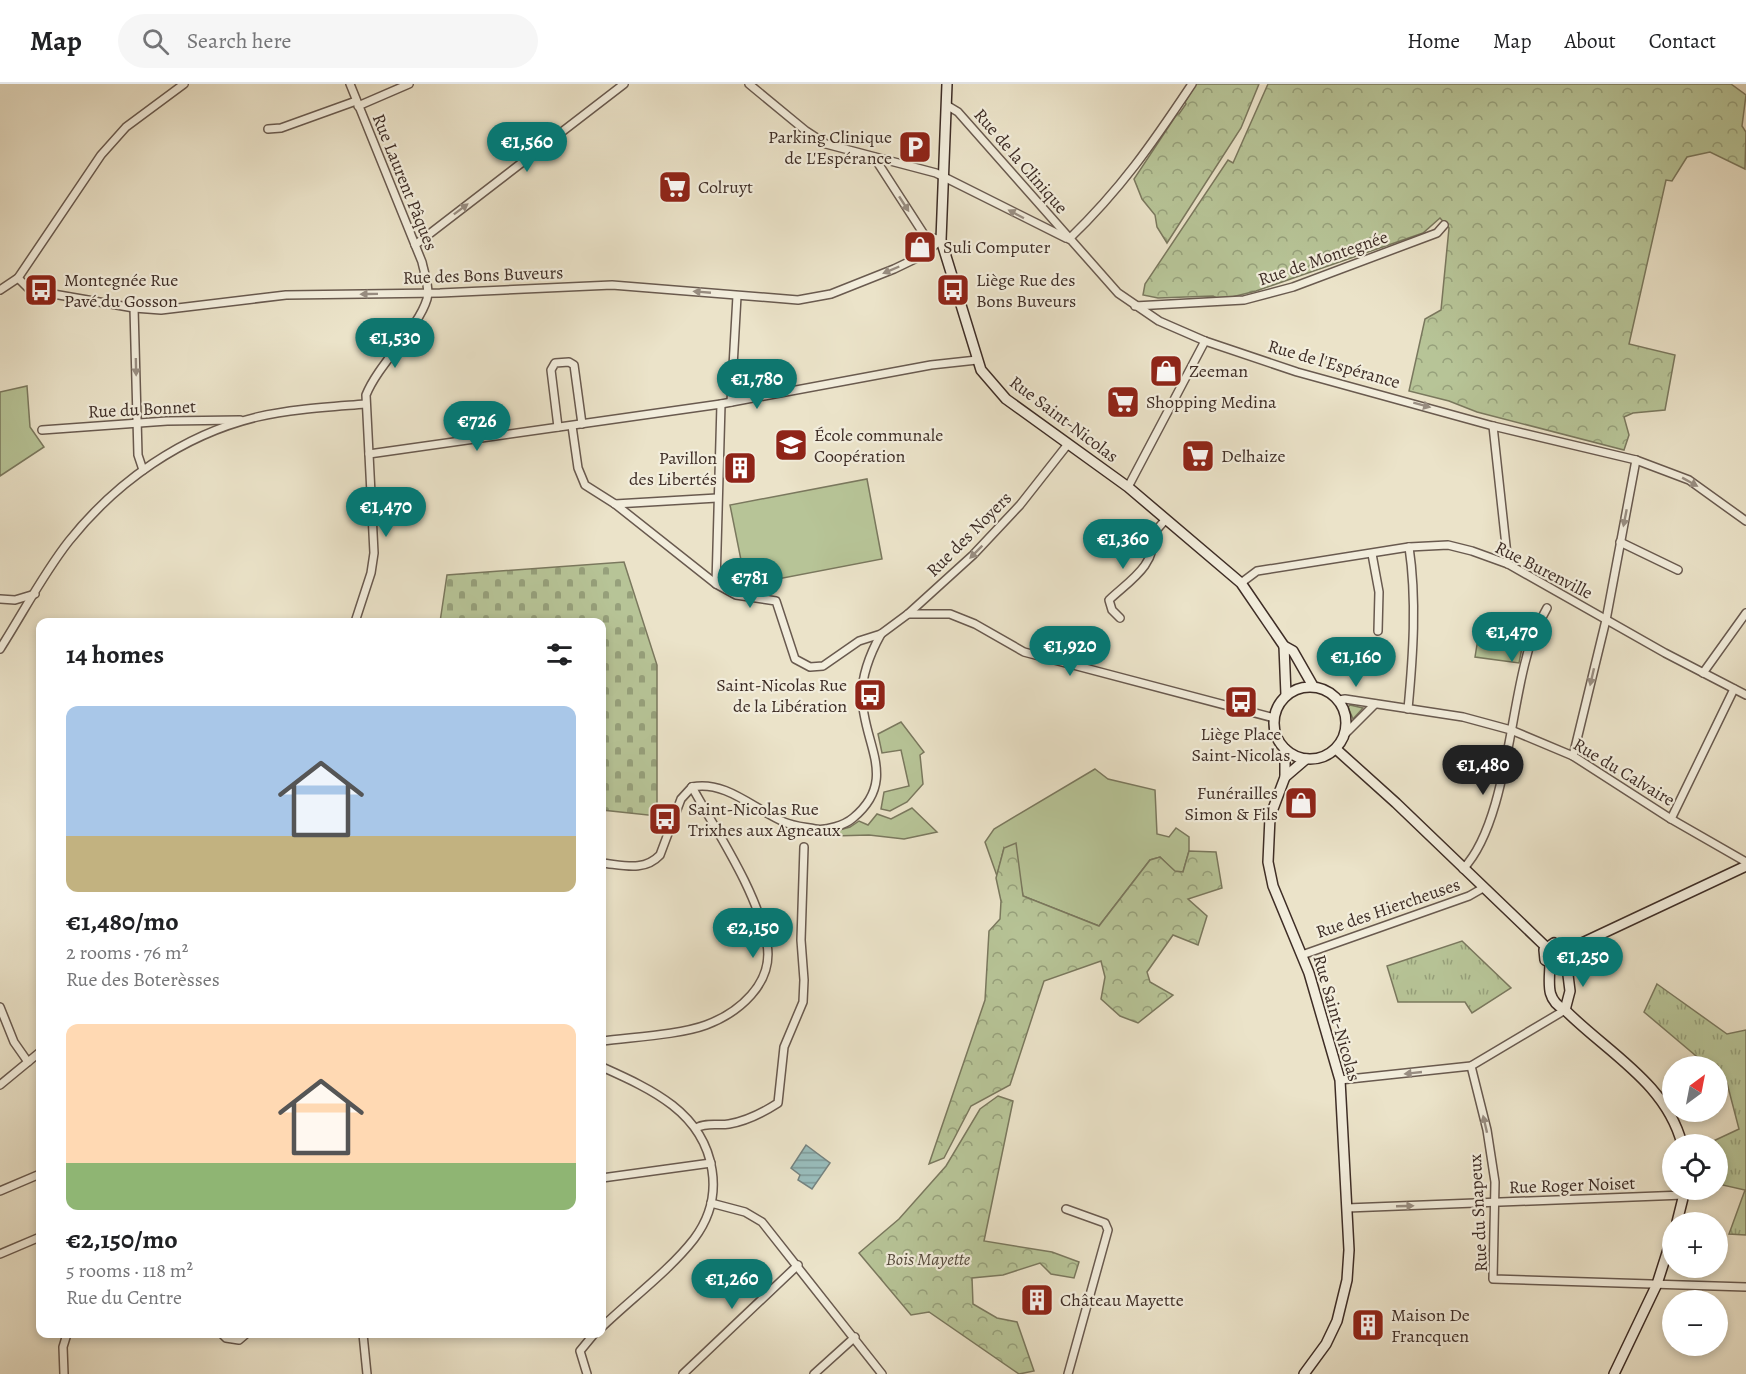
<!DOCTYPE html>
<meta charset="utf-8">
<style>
:root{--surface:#fff;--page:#f6f6f6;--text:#202124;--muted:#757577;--line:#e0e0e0;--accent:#0f766e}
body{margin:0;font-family:Alegreya,serif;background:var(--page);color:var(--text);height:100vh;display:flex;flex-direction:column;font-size:22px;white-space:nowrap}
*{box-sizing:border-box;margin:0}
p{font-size:20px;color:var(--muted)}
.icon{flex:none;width:33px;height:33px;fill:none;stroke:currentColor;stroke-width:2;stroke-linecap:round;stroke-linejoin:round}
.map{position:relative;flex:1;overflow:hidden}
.side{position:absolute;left:36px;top:534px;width:570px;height:720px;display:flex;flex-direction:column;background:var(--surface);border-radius:12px;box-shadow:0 3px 9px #0003}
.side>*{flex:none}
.needle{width:39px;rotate:32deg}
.controls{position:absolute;left:1662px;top:972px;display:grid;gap:12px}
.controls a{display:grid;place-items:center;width:66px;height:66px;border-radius:50%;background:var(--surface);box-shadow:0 3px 9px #0003;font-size:30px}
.price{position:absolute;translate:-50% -51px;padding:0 14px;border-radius:21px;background:var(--accent);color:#fff;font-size:20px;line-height:39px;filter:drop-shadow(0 2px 3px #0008)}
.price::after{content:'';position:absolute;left:50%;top:36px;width:18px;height:14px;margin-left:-9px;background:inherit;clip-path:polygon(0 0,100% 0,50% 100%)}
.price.current{background:#222;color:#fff}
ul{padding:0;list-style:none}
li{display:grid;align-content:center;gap:12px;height:318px;padding:0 30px}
li span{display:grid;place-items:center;height:186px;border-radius:12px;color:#555}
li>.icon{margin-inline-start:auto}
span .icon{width:108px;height:108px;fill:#fffc;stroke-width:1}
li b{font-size:26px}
h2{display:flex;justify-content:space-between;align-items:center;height:72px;padding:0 30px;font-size:26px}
header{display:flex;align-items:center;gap:36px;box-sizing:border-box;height:84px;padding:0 30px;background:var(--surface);border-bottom:2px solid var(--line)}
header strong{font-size:28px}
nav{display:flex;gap:33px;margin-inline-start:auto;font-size:21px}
.search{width:420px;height:54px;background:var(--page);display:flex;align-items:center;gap:15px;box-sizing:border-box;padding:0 21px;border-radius:33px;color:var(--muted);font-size:22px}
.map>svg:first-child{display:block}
</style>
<header>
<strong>Map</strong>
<div class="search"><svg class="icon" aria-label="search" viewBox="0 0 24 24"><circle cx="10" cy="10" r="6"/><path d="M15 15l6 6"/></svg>Search here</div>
<nav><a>Home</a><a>Map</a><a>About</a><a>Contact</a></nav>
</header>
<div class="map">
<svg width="1746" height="1290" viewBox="0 0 1746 1290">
<defs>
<pattern id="forest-crowns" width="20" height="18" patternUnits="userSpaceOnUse" patternTransform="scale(1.5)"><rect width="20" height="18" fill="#b7c497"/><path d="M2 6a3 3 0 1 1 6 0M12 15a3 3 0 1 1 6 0" fill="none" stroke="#96a07b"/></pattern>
<pattern id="cemetery-stones" width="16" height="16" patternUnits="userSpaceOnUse" patternTransform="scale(1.5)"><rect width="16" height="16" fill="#b7c497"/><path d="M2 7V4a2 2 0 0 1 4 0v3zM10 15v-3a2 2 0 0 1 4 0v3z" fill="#96a07b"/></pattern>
<pattern id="park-tufts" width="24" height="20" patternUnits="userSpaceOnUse" patternTransform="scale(1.5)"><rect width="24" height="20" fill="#b7c497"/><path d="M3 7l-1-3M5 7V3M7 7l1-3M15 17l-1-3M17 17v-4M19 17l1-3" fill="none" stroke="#96a07b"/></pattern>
<pattern id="water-rules" width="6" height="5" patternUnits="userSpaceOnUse" patternTransform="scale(1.5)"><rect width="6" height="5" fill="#99bdbc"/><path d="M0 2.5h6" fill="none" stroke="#7e9a99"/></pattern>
</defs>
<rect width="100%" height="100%" fill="#ebe3c9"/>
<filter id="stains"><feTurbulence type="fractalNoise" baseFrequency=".00333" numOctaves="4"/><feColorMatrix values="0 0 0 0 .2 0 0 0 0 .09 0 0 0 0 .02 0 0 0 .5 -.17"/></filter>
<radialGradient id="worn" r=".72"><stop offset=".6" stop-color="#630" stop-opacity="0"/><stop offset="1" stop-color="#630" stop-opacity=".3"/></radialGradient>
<g fill="#b7c497" stroke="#7a785e" stroke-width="1.5">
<polygon points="27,302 30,343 44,363 0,392 0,308"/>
<polygon points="867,395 882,475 746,501 730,421"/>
<polygon points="1497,539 1519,542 1513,560 1522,564 1519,579 1475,573 1480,542 1496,544"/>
<polygon points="1350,621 1363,624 1353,635 1348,623"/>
<polygon points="901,638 924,668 920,671 923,700 907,718 890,727 881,725 884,708 909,702 901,666 882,669 878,650"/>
<polygon points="1095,685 1108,695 1155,706 1157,750 1169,753 1176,744 1189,753 1189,767 1183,788 1175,788 1160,773 1150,776 1099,842 1023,812 1019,790 1004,764 997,792 985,758 994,745"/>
<polygon points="912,724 937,748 904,755 869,751 833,752 829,749 850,743 859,737 868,741 877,730 891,735"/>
</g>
<g fill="url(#forest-crowns)" stroke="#7a785e" stroke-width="1.5">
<polygon points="1196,0 1259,0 1241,44 1167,159 1157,143 1155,131 1142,115 1134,95 1177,30 1179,30 1186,20 1185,18"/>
<polygon points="1268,0 1731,0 1746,11 1742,42 1746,48 1745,85 1710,68 1687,73 1672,97 1666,96 1629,260 1675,271 1665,326 1633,329 1624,333 1629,351 1624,366 1477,328 1449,317 1409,307 1425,235 1441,226 1449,144 1440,134 1423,149 1256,207 1220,216 1213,212 1158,214 1143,211 1145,200 1228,76 1233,79"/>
<polygon points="1016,759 1023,812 1099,842 1150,776 1160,773 1175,787 1183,788 1189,767 1216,768 1222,804 1188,815 1207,832 1198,861 1173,851 1147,888 1150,898 1173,911 1138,939 1120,932 1101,915 1105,893 1101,877 1044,897 1010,1001 971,1022 944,1074 929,1080 985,916 989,847 1000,835 1001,817 996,794 1004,764"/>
<polygon points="998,1012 1013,1017 984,1157 1052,1168 1079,1178 1074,1194 1051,1190 1040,1179 1003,1191 972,1194 973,1220 997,1234 1017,1238 1034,1287 1019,1290 929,1228 911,1231 859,1169 899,1135 946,1082 980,1025"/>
</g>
<polygon fill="url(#cemetery-stones)" stroke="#7a785e" stroke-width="1.5" points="624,478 657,581 657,732 602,726 602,538 440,538 447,491"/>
<g fill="url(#park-tufts)" stroke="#7a785e" stroke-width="1.5">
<polygon points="1462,857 1511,904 1472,929 1465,918 1398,918 1387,882"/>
<polygon points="1657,900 1727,950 1746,946 1746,1151 1729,1150 1745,1106 1718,1100 1718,1060 1707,1060 1739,1045 1727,999 1718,991 1718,982 1708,982 1644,928"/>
</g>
<polygon fill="url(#water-rules)" stroke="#758380" stroke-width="1.5" points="806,1061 830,1079 812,1105 798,1096 800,1091 791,1084"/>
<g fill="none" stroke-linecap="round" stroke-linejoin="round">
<g stroke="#695a4f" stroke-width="10">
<g id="street">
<path d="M350,0l72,178c2,10 8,26 5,37 -9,30 -48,64 -61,96l8,158 -3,20 -16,49"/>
<polyline points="749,0 806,47 826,60 936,89 1066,154"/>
<polyline points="358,22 409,0"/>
<polyline points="948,22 958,28 1118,209 1159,237 1205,257 1297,288 1493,342 1636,376 1689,396 1746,437"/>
<polyline points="268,45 281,44 356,17"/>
<polyline points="874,73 925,152 941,156"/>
<path d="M1069,155c52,-50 83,-95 123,-155"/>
<polyline points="415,161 624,0"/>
<polyline points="18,194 30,206 134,224 161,226 286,211 440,209 612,201 798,216 831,210 894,185 921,172 941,156"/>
<polyline points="0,206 18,194 101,71 126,43 184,0"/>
<polyline points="1135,222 1244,216 1293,203 1437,149 1444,141"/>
<polyline points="134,224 138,371 143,386"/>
<polyline points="731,318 737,212"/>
<polyline points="721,320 716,500 736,511 776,517 795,575 810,583 823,582 859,557 881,550 908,530 973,471 1020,421 1068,360"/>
<polyline points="572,342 578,384 585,401 615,420 716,500"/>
<polyline points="1493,342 1508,480"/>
<polyline points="558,343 551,286 555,279 569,278 574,281 582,340"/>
<polyline points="42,346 167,337 240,336"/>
<polyline points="369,370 721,320 931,281 977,276"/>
<polyline points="1128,403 1205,257"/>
<polyline points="615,420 717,414"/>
<polyline points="1620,458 1678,486"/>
<polyline points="1372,470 1379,508 1378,547"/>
<polyline points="1241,499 1257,487 1409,463 1448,461 1472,467 1508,480 1665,569 1746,611"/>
<polyline points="0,515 15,516 35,510"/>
<polyline points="908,530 950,530 975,540 1024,568 1274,634"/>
<path d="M1120,534l-8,-8 -3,-10c20,-19 48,-35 44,-66l13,-15"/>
<path d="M0,565c23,-36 43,-75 69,-108 47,-59 113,-106 188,-124 35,-8 72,-10 108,-13"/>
<polyline points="1703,589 1746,529"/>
<polyline points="1339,616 1345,615 1463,633 1511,646 1573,672 1671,735 1746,778"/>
<path d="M1408,625c5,-53 9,-109 1,-162"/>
<polyline points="1346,649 1375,620"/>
<polyline points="1573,672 1606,536 1636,376"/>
<path d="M692,703c33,-7 62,22 92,35 9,4 21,5 31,7 11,2 30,-4 38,-11 47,-39 9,-75 9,-123 0,-21 9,-43 19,-61"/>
<polyline points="1671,735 1734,605"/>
<path d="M602,779c21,2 42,9 58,-8l21,-56 11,-12"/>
<path d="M1463,785c41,-43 47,-153 63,-210 4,-19 12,-35 21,-51"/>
<polyline points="1302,871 1469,812 1483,804"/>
<polyline points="0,923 14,958 28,978"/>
<path d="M602,957c29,-4 77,-6 104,-16 32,-12 68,-41 61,-81 -10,-53 -49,-110 -75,-157"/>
<polyline points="1471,982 1487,1046 1495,1098 1493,1195 1746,1203"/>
<path d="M602,983c49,22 101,45 110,103 4,25 -3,49 -18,69 -24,31 -63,60 -92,88"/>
<polyline points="1340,996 1471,982 1565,926"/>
<polyline points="0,1001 40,968"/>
<path d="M696,1044c11,-6 22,-2 33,-4 17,-3 35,-12 49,-21l6,-56 19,-45 1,-22 -3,-40 3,-93"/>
<polyline points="602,1094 711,1079"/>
<polyline points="0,1107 40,1090"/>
<polyline points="711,1119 745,1128 762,1138 882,1290"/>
<polyline points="1347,1124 1684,1111"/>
<polyline points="1066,1125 1105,1139 1108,1146 1068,1290"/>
<polyline points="0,1170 40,1153"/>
<polyline points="222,1250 226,1254 239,1256 246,1250"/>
<polyline points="363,1250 367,1290"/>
<polyline points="64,1290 63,1263 67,1250"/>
<polyline points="587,1290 580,1267 594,1250"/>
<polyline points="683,1290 798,1181"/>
<polyline points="814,1290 855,1253"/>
</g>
</g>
<g stroke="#3e2d26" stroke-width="12">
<g id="secondary">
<polyline points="947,0 941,156 981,286 1006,315 1128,403 1241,499 1284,562 1293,567 1313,602"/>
<polyline points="1284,562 1286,611"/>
<circle cx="1310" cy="639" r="36"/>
<polyline points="1285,665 1285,693 1270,733 1268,778 1273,802 1309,889 1340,996 1349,1166 1347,1196 1337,1237 1326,1260 1304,1290"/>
<polyline points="1336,665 1396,719 1546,863"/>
<polyline points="1285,693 1306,675"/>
<polyline points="1565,867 1746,782"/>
<polyline points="1564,876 1556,882 1545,876 1544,866 1554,859 1565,867 1570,907 1565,926"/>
<path d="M1550,881c-1,20 -4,35 15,45 43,43 101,73 117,134"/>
<polyline points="1677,1138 1685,1106"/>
<polyline points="1614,1290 1657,1200 1672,1153"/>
</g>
</g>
<use href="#street" stroke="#f2eddc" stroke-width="7"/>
<use href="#secondary" stroke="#f2eddc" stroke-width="9"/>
</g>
<defs><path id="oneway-solid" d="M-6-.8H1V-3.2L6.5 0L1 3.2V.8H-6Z" transform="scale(1.5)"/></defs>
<g fill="#988d81">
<use href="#oneway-solid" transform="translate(904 120) rotate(57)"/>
<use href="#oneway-solid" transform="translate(461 125) rotate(-37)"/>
<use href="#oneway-solid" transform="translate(1016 130) rotate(-152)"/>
<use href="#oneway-solid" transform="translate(891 186) rotate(157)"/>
<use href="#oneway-solid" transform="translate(702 208) rotate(-175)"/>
<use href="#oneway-solid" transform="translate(369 210) rotate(179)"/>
<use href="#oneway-solid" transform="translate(136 283) rotate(89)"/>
<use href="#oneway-solid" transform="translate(1422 321) rotate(15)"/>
<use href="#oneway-solid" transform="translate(1690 398) rotate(29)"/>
<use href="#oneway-solid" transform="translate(1625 434) rotate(101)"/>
<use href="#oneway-solid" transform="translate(976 468) rotate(135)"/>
<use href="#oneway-solid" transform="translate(1592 593) rotate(103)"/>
<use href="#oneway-solid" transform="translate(1413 989) rotate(174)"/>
<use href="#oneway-solid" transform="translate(1485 1040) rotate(-103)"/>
<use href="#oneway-solid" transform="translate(1405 1122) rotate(-2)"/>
</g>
<defs>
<g id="parking-square" transform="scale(1.725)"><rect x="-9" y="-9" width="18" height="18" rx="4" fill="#8f2418" stroke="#f2eddc"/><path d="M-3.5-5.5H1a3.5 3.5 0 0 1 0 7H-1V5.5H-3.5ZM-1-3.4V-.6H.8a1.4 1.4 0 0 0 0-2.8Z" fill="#fff"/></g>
<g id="supermarket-square" transform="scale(1.725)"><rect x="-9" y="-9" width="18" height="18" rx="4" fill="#8f2418" stroke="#f2eddc"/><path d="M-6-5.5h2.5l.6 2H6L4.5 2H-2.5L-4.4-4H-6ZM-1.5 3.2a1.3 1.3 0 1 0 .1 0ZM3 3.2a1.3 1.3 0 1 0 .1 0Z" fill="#fff"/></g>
<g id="shop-square" transform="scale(1.725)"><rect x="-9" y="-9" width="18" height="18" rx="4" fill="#8f2418" stroke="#f2eddc"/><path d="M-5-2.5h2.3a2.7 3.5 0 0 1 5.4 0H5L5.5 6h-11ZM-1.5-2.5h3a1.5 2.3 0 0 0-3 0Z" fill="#fff"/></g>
<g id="bus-square" transform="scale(1.725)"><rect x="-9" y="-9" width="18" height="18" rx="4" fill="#8f2418" stroke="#f2eddc"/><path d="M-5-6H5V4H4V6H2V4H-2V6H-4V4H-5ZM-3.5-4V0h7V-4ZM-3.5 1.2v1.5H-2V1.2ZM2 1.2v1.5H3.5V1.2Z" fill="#fff"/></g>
<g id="school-square" transform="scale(1.725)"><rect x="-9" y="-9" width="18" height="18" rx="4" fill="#8f2418" stroke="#f2eddc"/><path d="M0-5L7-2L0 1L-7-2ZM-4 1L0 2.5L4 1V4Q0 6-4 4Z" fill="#fff"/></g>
<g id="building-square" transform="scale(1.725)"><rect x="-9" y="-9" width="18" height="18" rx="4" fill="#8f2418" stroke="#f2eddc"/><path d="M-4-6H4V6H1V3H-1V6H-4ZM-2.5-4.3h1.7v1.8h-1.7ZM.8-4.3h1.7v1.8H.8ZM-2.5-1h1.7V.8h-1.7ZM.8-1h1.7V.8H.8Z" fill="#fff"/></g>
</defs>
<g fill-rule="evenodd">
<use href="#parking-square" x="915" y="63"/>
<use href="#supermarket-square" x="675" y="103"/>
<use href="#shop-square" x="920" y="163"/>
<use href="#bus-square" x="41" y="206"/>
<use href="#bus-square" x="953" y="206"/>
<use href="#shop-square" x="1166" y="287"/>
<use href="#supermarket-square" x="1123" y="318"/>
<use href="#school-square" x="791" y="361"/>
<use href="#supermarket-square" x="1198" y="372"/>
<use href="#building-square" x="740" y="384"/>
<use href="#bus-square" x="870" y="611"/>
<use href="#bus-square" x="1241" y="618"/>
<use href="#shop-square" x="1301" y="719"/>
<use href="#bus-square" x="665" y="735"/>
<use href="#building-square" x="1037" y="1216"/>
<use href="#building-square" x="1368" y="1241"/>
</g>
<g text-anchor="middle" stroke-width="4.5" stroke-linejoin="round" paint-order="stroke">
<g font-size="18" fill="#3e2d26" stroke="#f2eddc" text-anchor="start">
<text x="892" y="59" text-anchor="end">Parking Clinique<tspan x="892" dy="21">de L'Espérance</tspan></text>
<text x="698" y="109">Colruyt</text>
<text x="943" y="169">Suli Computer</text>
<text x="64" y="202">Montegnée Rue<tspan x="64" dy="21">Pavé du Gosson</tspan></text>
<text x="976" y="202">Liège Rue des<tspan x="976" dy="21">Bons Buveurs</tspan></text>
<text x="1189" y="293">Zeeman</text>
<text x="1146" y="324">Shopping Medina</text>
<text x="814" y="357">École communale<tspan x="814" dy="21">Coopération</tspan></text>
<text x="1221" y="378">Delhaize</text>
<text x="717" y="380" text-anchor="end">Pavillon<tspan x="717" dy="21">des Libertés</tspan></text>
<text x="847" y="607" text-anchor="end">Saint-Nicolas Rue<tspan x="847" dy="21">de la Libération</tspan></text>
<text x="1241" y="656" text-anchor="middle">Liège Place<tspan x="1241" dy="21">Saint-Nicolas</tspan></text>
<text x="1278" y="715" text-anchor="end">Funérailles<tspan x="1278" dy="21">Simon &amp; Fils</tspan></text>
<text x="688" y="731">Saint-Nicolas Rue<tspan x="688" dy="21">Trixhes aux Agneaux</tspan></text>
<text x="1060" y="1222">Château Mayette</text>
<text x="1391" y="1237">Maison De<tspan x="1391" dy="21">Francquen</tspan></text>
</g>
<g font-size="18" fill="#3e2d26" stroke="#f2eddc">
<text transform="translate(1021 77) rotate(49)" y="6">Rue de la Clinique</text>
<text transform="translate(405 98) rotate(68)" y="6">Rue Laurent Pâques</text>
<text transform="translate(1323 174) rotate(-19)" y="6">Rue de Montegnée</text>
<text transform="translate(483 191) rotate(-2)" y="6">Rue des Bons Buveurs</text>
<text transform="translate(1334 280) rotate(16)" y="6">Rue de l'Espérance</text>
<text transform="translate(142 325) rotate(-3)" y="6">Rue du Bonnet</text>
<text transform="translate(1064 335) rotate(37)" y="6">Rue Saint-Nicolas</text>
<text transform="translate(969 450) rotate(-45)" y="6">Rue des Noyers</text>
<text transform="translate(1544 486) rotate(27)" y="6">Rue Burenville</text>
<text transform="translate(1624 688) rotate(31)" y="6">Rue du Calvaire</text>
<text transform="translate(1388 824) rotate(-19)" y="6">Rue des Hiercheuses</text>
<text transform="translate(1337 934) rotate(74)" y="6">Rue Saint-Nicolas</text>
<text transform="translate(1572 1101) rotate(-2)" y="6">Rue Roger Noiset</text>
<text transform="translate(1478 1129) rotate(-93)" y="6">Rue du Snapeux</text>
</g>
<g font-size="18" font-style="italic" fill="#564b3d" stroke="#f2eddc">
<text x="928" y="1181">Bois Mayette</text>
</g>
</g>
<rect width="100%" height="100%" filter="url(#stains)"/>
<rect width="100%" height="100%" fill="url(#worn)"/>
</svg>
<div class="controls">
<a><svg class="needle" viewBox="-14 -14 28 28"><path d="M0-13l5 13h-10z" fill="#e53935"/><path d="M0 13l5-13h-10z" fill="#757577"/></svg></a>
<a><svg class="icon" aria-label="locate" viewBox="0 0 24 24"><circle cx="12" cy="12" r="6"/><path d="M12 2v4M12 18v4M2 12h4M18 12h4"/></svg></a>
<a>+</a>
<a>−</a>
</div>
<b class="price" style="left:527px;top:89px">€1,560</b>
<b class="price" style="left:395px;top:285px">€1,530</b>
<b class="price" style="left:757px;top:326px">€1,780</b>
<b class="price" style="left:477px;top:368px">€726</b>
<b class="price" style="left:386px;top:454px">€1,470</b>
<b class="price" style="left:1123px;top:486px">€1,360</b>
<b class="price" style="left:750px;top:525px">€781</b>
<b class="price" style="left:1512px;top:579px">€1,470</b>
<b class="price" style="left:1070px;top:593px">€1,920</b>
<b class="price" style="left:1356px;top:604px">€1,160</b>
<b class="price current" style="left:1483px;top:712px">€1,480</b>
<b class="price" style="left:753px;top:875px">€2,150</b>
<b class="price" style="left:1583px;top:904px">€1,250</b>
<b class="price" style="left:732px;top:1226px">€1,260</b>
<section class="side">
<h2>14 homes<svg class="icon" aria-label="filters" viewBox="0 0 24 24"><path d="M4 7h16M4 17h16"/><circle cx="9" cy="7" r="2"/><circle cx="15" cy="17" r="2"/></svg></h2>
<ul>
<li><span style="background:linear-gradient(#a9c7e8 70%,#c2b280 0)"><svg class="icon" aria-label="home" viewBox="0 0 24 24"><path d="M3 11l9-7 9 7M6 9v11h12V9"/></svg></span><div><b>€1,480/mo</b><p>2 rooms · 76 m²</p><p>Rue des Boterèsses</p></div></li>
<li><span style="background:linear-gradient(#ffd9b3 75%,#8fb573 0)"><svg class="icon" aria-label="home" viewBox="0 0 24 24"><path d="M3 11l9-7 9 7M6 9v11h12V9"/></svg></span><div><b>€2,150/mo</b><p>5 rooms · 118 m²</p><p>Rue du Centre</p></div></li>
</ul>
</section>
</div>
